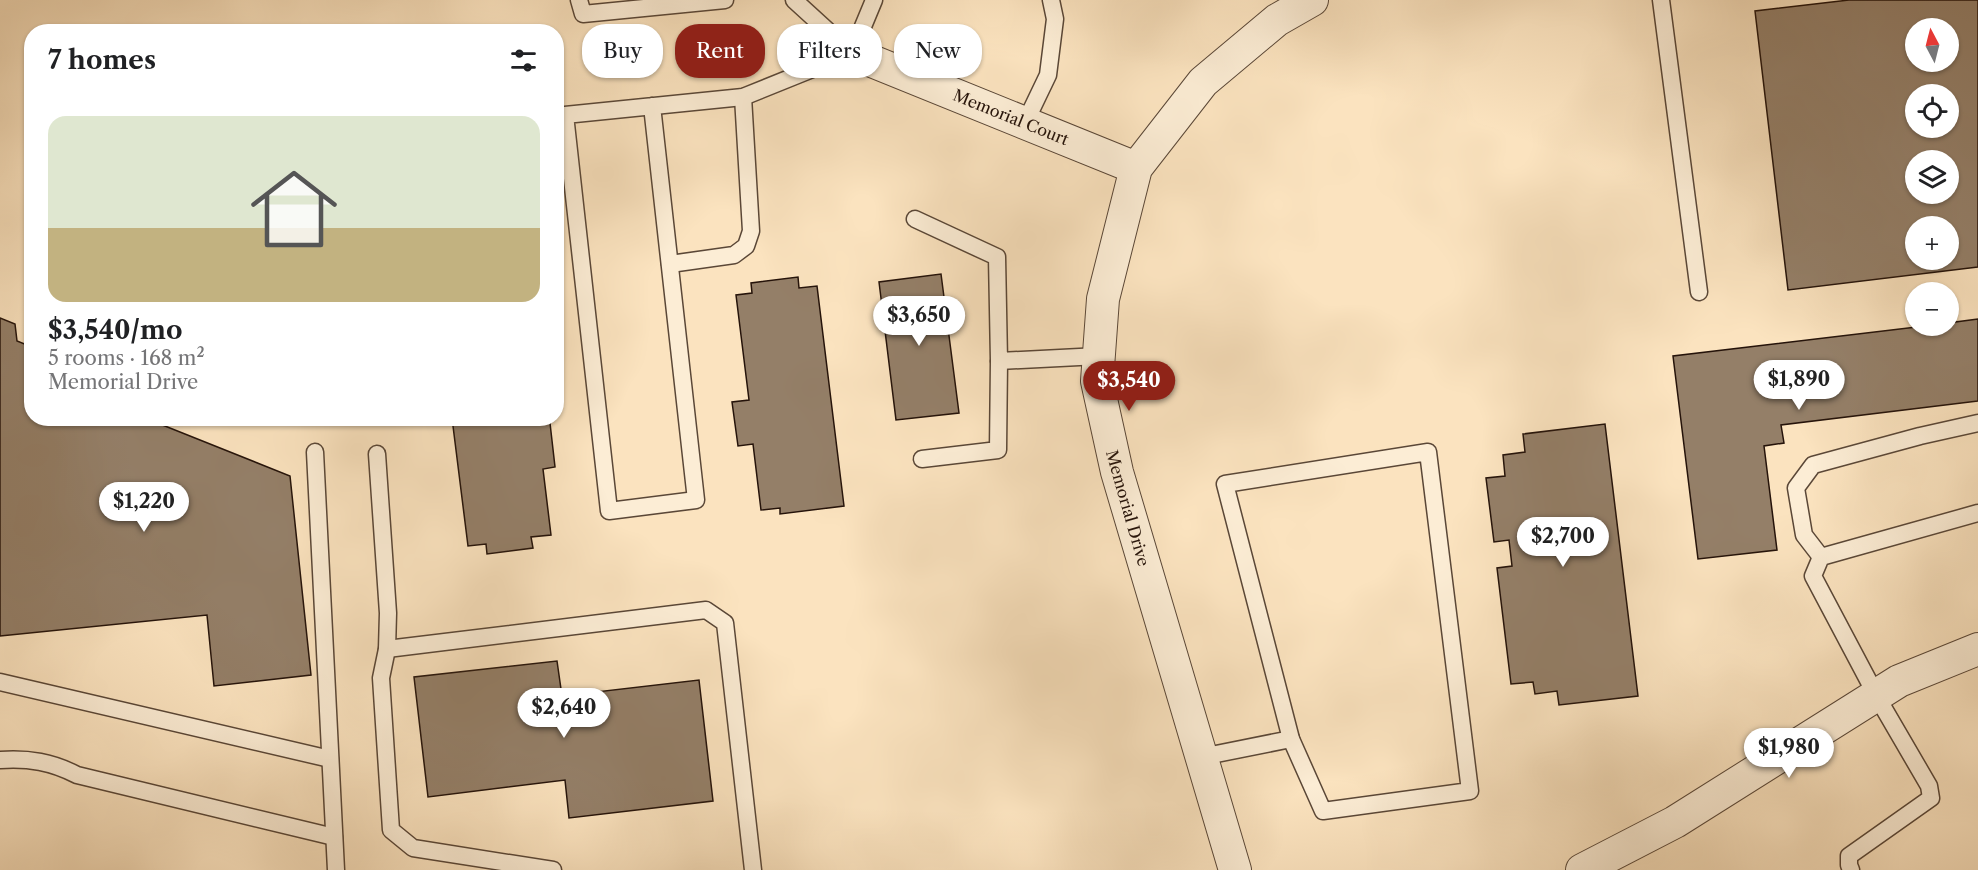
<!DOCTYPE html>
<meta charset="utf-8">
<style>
:root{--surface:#fff;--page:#f6f6f6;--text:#202124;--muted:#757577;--accent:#8f2418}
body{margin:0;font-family:"Libre Caslon Text",serif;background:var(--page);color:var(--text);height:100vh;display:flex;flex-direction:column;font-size:22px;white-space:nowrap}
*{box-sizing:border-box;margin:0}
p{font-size:20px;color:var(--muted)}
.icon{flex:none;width:33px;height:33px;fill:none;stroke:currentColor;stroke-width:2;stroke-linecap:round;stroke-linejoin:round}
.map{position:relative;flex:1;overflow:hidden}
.sheet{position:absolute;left:24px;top:24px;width:540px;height:402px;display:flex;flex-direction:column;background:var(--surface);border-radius:24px;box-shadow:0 2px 4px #0004}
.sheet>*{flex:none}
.top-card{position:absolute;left:582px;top:24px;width:570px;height:54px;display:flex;gap:12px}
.needle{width:39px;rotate:353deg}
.tools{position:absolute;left:1905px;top:18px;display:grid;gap:12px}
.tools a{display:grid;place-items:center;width:54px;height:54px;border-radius:50%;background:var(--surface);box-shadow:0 2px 4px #0004;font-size:30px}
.price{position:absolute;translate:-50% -51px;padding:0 14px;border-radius:21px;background:#fff;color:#222;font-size:20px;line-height:39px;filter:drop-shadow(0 2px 3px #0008)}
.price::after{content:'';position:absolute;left:50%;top:36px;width:18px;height:14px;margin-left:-9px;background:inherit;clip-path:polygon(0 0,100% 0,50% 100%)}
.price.active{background:var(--accent);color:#fff}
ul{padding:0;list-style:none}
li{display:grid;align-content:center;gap:12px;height:318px;padding:0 24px}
li span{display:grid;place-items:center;height:186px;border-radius:18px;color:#555}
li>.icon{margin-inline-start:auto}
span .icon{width:108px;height:108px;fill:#fffc;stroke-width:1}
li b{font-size:26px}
h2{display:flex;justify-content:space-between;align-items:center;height:72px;padding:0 24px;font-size:26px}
.pill{padding:0 21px;border-radius:24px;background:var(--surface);box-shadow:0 2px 4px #0004;font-size:21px;line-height:54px}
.pill.active{background:var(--accent);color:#fff}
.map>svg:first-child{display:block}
</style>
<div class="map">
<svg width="1978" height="870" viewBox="0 0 1978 870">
<rect width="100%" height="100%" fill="#fbe3bf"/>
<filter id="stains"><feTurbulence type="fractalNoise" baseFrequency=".00333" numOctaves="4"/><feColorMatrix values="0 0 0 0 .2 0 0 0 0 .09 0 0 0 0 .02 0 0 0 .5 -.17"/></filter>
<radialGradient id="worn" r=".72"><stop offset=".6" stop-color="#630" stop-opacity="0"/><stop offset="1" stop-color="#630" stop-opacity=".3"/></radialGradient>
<g fill="#947f68" stroke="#25130a" stroke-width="1.5" fill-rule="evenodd">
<path d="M1849,0h129v267l-190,23 -33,-279zM1916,28h32v34h-32zM1916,94h32v34h-32zM1916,160h32v34h-32zM1916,226h32v34h-32z"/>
<polygon points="941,274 959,413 896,420 879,282"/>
<polygon points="798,277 799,288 817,286 844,506 780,514 780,508 761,510 753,444 738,446 732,402 749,400 736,295 752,293 751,283"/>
<polygon points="0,318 15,324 17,341 32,347 32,418 145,418 290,476 311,675 214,686 207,615 0,636"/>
<polygon points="1978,319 1978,401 1781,425 1784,443 1764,446 1777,550 1698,559 1673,356 1925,326 1948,326 1948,323"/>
<polygon points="452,418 537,418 538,425 550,423 555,467 543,469 551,535 531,537 533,548 487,554 486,544 468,546"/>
<polygon points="1605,424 1638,696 1559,705 1557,691 1535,694 1533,682 1511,684 1497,568 1512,566 1509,540 1494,542 1486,478 1505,476 1503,455 1525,452 1523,434"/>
<polygon points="557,661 562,696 699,680 713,801 569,818 565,780 428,797 414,677"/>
</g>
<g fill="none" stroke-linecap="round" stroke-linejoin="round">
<g stroke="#5a4737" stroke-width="19">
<g id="lane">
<polyline points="579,0 583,14 725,0"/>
<polyline points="794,0 852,53"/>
<polyline points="1661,0 1699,292"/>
<polyline points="652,106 696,500 609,511 565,115 743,97 852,53 874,0"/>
<polyline points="1025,123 1048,75 1055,19 1051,0"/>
<polyline points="915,219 997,257 999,361 1099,356"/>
<polyline points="670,264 734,255 746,246 751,231 743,97"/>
<polyline points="315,452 336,870"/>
<polygon points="1428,452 1470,791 1323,811 1291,739 1225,484"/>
<polyline points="377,454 388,613 387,649 381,678 391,830 413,848 553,870"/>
<polyline points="922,459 998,450 999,361"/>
<polyline points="1821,557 1804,535 1796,488 1813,465 1920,436 1978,423"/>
<polyline points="387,649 706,610 725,623 753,870"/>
<polyline points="0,682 330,759"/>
<polyline points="1201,757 1291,739"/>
<path d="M0,760c29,-2 52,2 77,15l257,62"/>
<polyline points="1851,870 1849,865 1849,856 1931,798 1929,786 1876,695 1813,576 1821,557 1978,513"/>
</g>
</g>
<g stroke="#5a4737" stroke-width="34">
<g id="street">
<polyline points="852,53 1136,168"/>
<polyline points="1235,870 1117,472 1097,381 1103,299 1136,168 1203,82 1277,20 1312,0"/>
<polyline points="1582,870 1675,822 1899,681 1978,649"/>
</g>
</g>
<use href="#lane" stroke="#fcedd5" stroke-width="16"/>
<use href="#street" stroke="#fcedd5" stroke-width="32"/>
</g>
<g text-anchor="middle" stroke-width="5" stroke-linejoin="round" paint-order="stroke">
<g font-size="16" fill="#25130a" stroke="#fcedd5">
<text transform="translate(1011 117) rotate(22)" y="6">Memorial Court</text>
<text transform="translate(1128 508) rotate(74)" y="6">Memorial Drive</text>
</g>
</g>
<rect width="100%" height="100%" filter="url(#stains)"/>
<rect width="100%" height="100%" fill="url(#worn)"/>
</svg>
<div class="tools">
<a><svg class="needle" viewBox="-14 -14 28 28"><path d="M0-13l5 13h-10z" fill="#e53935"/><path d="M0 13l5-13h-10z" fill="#757577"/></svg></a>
<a><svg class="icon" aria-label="locate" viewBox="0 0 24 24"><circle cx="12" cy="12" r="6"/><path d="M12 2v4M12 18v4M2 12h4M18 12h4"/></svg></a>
<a><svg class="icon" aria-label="layers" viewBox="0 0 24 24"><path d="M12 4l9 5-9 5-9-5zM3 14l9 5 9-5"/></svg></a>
<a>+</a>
<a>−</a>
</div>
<b class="price" style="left:919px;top:347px">$3,650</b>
<b class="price" style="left:1799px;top:411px">$1,890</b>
<b class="price active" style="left:1129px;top:412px">$3,540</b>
<b class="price" style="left:144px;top:533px">$1,220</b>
<b class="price" style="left:1563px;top:568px">$2,700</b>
<b class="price" style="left:564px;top:739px">$2,640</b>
<b class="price" style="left:1789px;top:779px">$1,980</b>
<div class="top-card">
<a class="pill">Buy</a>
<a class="pill active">Rent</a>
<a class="pill">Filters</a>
<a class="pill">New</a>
</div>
<section class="sheet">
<h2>7 homes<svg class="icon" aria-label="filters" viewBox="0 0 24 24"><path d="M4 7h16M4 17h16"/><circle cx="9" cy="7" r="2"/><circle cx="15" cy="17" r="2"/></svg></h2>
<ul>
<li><span style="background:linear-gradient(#dfe7d0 60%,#c2b280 0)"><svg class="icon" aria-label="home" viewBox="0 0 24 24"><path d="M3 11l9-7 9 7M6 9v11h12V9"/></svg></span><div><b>$3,540/mo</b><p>5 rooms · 168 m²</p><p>Memorial Drive</p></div></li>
</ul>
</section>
</div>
